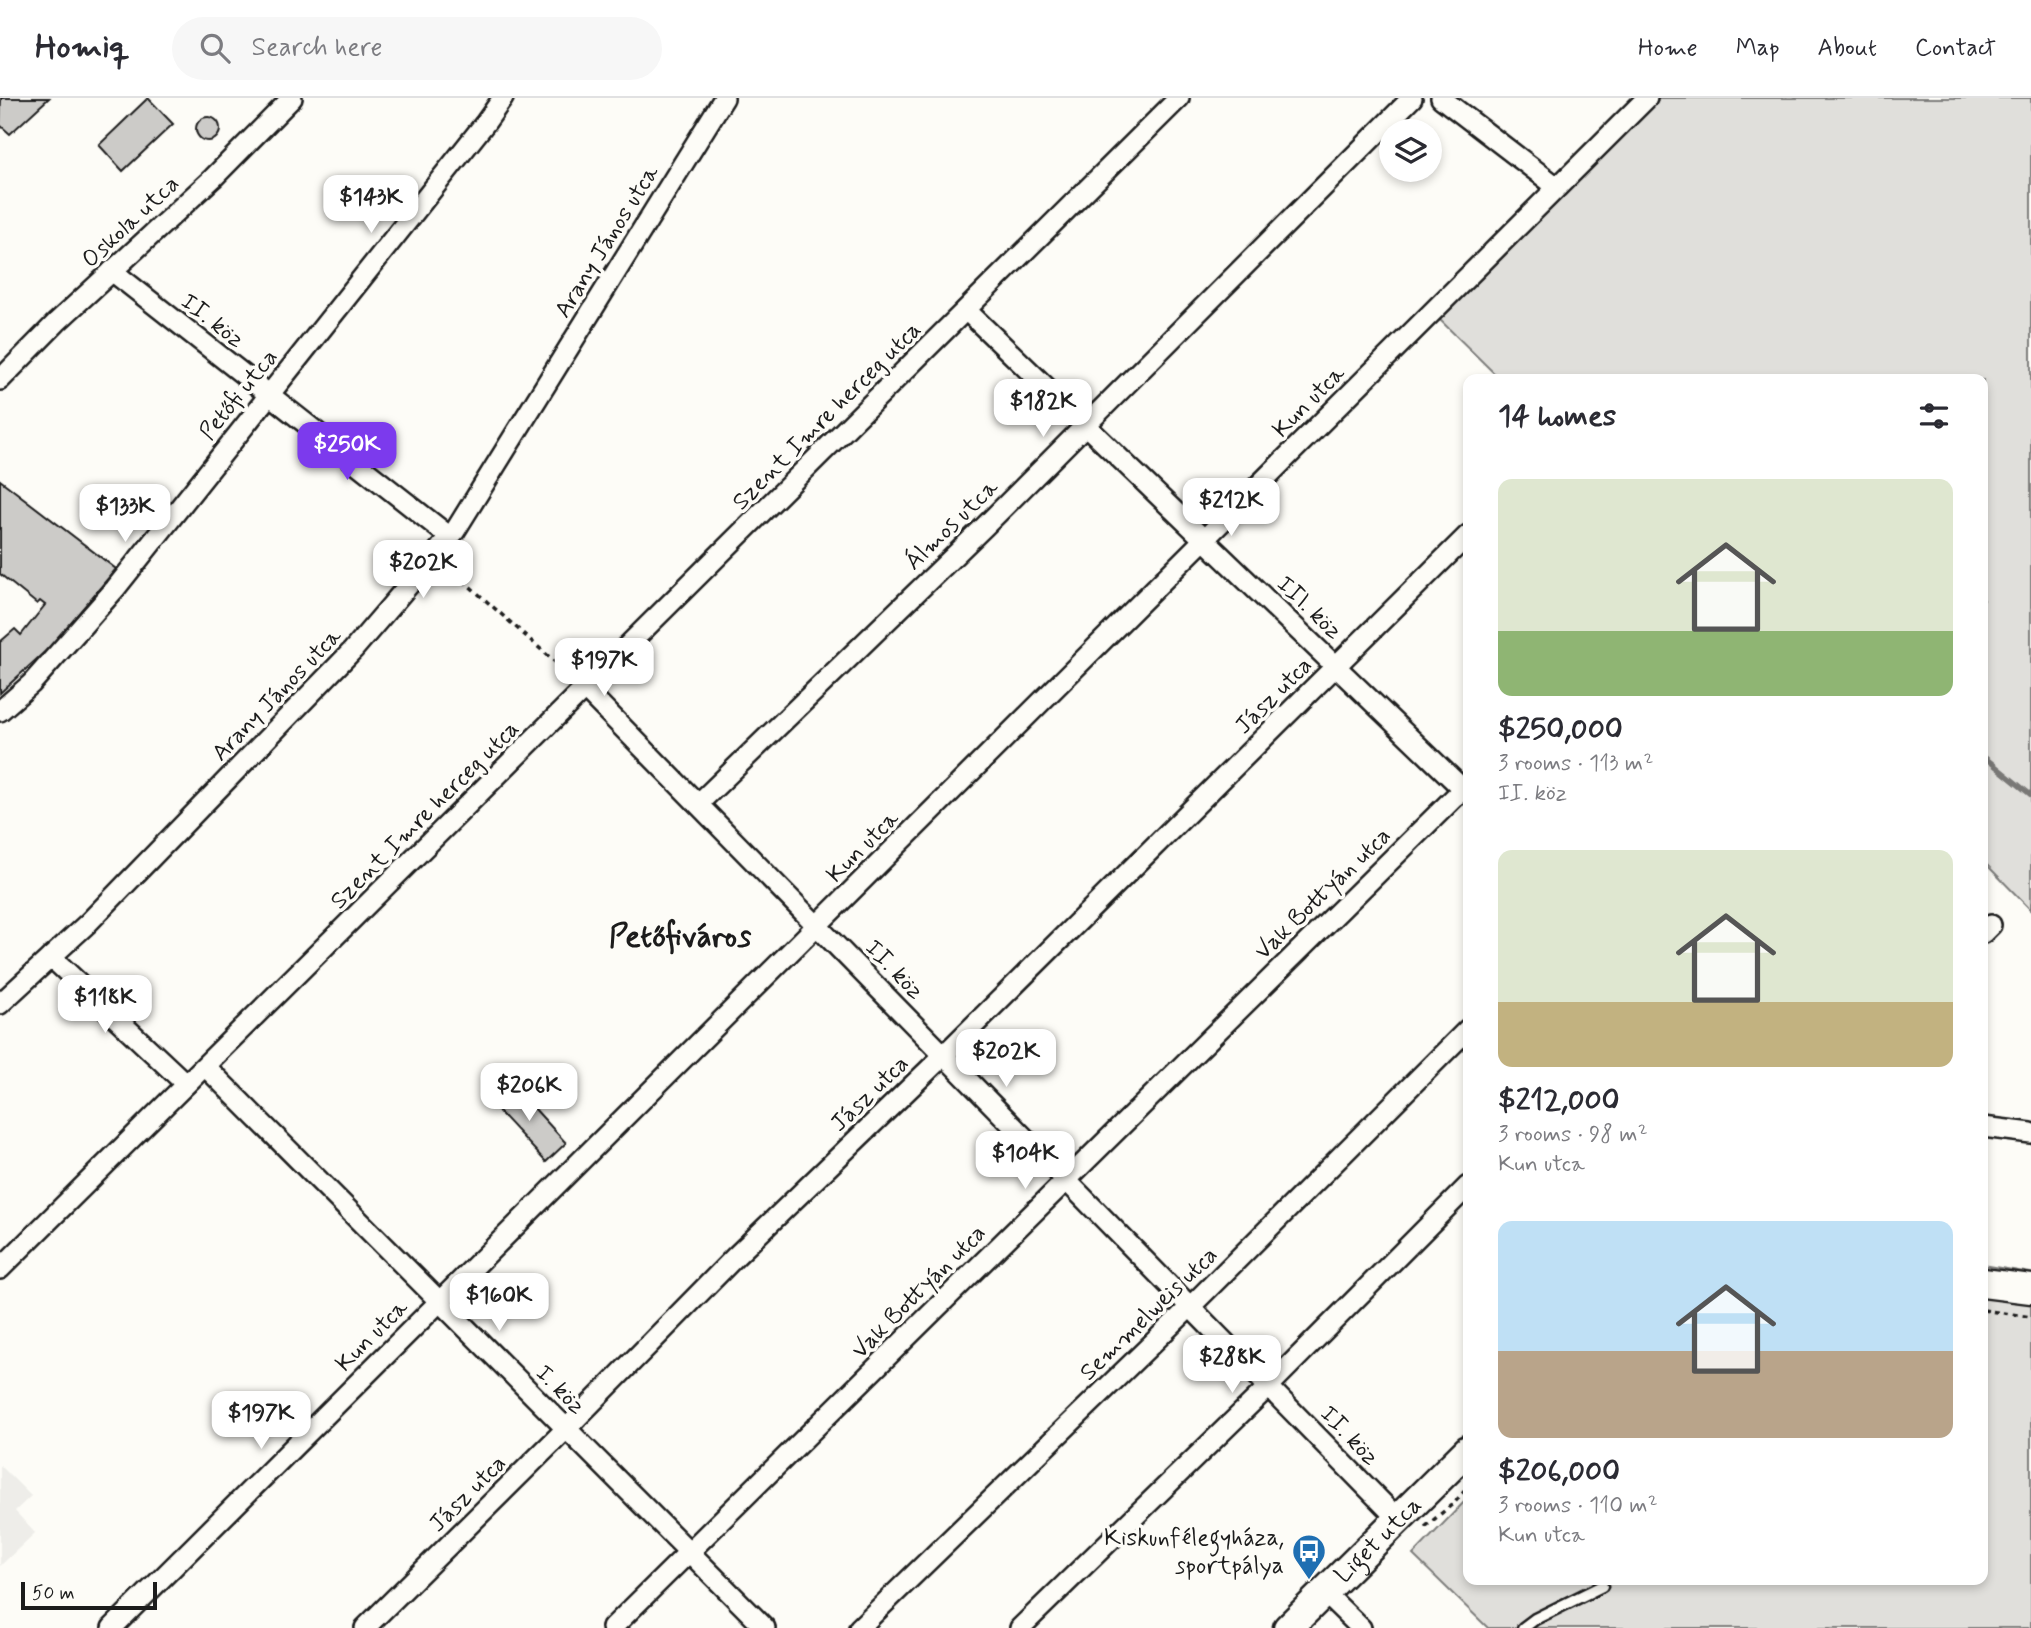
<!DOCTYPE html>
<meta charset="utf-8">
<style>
:root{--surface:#fff;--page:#f7f7f7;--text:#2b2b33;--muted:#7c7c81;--line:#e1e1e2;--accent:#7c3aed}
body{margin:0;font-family:Mynerve,sans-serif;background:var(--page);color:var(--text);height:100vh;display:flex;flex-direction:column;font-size:26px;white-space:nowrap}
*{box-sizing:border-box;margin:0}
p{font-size:23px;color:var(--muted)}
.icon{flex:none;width:38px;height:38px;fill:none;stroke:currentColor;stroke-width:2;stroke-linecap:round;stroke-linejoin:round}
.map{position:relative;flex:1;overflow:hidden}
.sheet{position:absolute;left:1463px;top:276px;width:525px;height:1211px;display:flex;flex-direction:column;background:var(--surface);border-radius:14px;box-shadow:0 4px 10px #0003}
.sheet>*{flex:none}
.controls{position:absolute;left:1379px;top:21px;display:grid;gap:14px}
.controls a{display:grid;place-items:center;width:63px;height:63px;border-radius:50%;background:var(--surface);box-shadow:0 4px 10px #0003;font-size:35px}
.scale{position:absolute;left:21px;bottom:18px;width:136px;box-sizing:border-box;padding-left:7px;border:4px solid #1c1c1c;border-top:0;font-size:19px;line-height:24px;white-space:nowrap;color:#1c1c1c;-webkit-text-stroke:5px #fdfcf7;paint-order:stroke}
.price{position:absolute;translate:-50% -60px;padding:0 16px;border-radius:14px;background:#fff;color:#222;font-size:23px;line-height:46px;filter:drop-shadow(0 2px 4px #0008)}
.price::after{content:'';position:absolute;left:50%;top:42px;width:21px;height:16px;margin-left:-10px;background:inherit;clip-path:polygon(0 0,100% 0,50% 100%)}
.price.active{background:var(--accent);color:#fff}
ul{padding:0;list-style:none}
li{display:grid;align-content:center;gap:14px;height:371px;padding:0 35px}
li span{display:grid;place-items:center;height:217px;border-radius:14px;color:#555}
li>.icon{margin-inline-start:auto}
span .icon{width:126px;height:126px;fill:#fffc;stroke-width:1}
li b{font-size:30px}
h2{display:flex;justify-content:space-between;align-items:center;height:84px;padding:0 35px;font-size:30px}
header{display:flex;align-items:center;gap:42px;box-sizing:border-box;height:98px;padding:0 35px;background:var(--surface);border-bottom:2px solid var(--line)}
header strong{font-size:33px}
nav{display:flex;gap:38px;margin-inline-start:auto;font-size:24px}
.search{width:490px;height:63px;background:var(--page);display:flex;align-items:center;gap:18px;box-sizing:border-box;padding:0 24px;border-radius:38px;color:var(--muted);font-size:26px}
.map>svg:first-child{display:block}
</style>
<header>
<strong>Homiq</strong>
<div class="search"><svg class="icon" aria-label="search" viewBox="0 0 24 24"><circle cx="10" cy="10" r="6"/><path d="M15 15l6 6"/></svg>Search here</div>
<nav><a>Home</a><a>Map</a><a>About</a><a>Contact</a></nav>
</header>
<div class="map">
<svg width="2031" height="1530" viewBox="0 0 2031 1530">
<rect width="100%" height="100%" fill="#fdfcf7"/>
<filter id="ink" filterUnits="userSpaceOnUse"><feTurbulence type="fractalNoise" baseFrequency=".0143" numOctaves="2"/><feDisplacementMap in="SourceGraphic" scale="14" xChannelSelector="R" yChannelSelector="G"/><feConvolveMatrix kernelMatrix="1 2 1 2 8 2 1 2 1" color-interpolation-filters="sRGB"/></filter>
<g filter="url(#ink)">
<polygon fill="#eeede9" points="0,1367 31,1398 15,1413 35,1435 0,1468"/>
<g fill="#e0dfdb" stroke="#7e7e7c" stroke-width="2">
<polygon points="1651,0 2031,0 2031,812 1983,763 1983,282 1501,282 1434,216"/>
<polygon points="1983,1167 2031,1175 2031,1530 1488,1530 1413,1457 1468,1400 1468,1482 1983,1482"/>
</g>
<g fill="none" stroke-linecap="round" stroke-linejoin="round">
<polyline stroke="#797876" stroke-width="5" points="1983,658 2031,697"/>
</g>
<g fill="#cccbc8" stroke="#1c1c1c" stroke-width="2">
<polygon points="49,0 10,36 0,27 1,0"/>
<polygon points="148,0 173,26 123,73 99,47"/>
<circle cx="208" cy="31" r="12"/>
<polygon points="0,382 116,471 51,548 0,595 0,544 15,531 21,537 45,507 40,503 37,506 0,476"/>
<polygon points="513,987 566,1045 546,1064 492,1006"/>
</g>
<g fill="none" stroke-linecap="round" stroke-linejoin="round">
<g stroke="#1c1c1c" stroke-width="15">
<polyline id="service" points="1523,1530 1535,1521 1602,1488"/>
</g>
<g stroke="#1c1c1c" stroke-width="24">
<g id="minor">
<polyline points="1441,0 1557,89"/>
<polyline points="112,173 450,439"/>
<polyline points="966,212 1468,696"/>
<polyline points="0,282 57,224 213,80 292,0"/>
<polyline points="585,591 1398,1421"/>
<polyline points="0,613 31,586 115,491 486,24 503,0"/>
<polyline points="698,706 984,429 1412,0"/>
<polyline points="1983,835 1991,827"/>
<polyline points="51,859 186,986"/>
<polyline points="0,906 88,825 353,552 455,433 724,0"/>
<polyline points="205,968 765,1530"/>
<polyline points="1983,1029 2031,1035"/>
<polyline points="0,1171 1179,0"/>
<polyline points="1324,1494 1361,1530"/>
<polyline points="112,1530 1647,0"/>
<polyline points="365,1530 566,1331 736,1158 944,957 1468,437"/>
<polyline points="612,1530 1468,686"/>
<polyline points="859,1530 1191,1208 1468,931"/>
<polyline points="1020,1530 1269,1288 1468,1088"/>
</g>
</g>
<g stroke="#1c1c1c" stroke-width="33">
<g id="secondary">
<polyline points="1983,1185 2031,1191"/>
<path id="s1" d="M1288,1530l180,-178"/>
</g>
</g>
<g stroke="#1c1c1c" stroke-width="3.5" stroke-dasharray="5 5" stroke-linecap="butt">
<polyline points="448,469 571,578"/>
<polyline points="1983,1212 2031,1219"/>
<polyline points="1425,1429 1455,1404 1468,1389"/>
</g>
<use href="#service" stroke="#fdfcf7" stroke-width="10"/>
<use href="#minor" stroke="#fdfcf7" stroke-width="19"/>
<use href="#secondary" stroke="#fdfcf7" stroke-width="28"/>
</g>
</g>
<defs>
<g id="bus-pin" transform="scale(1.75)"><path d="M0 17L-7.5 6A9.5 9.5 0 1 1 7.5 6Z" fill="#1f6fb2" stroke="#fdfcf7"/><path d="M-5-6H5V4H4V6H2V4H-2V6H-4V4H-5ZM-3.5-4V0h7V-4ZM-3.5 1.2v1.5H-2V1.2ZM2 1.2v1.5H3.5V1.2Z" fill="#fff"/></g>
</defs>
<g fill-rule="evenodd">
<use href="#bus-pin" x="1309" y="1453"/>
</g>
<g text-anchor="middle" stroke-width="7" stroke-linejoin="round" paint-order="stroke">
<g font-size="24" fill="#1c1c1c" stroke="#fdfcf7">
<text transform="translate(130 123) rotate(-43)" y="8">Oskola utca</text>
<text transform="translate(606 143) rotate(-58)" y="8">Arany János utca</text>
<text transform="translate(213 222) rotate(38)" y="8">II. köz</text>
<text transform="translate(238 296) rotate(-51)" y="8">Petőfi utca</text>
<text transform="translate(1308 303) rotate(-45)" y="8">Kun utca</text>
<text transform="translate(826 317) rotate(-45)" y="8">Szent Imre herceg utca</text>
<text transform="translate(951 426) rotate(-44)" y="8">Álmos utca</text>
<text transform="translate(1310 509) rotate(44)" y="8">III. köz</text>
<text transform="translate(276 596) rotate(-46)" y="8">Arany János utca</text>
<text transform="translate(1273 597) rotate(-45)" y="8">Jász utca</text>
<text transform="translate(424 716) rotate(-45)" y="8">Szent Imre herceg utca</text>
<text transform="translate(862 748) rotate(-45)" y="8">Kun utca</text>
<text transform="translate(1322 795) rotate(-44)" y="8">Vak Bottyán utca</text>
<text transform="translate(895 871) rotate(46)" y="8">II. köz</text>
<text transform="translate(869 995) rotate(-44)" y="8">Jász utca</text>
<text transform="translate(918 1193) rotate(-45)" y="8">Vak Bottyán utca</text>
<text transform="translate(1148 1215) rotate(-44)" y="8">Semmelweis utca</text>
<text transform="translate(371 1237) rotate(-45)" y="8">Kun utca</text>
<text transform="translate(561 1291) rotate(45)" y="8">I. köz</text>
<text transform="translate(1350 1337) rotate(46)" y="8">II. köz</text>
<text transform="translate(467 1395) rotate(-45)" y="8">Jász utca</text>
<text dy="8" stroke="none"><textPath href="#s1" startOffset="126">Liget utca</textPath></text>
</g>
<g font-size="24" fill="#1c1c1c" stroke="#fdfcf7" text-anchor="end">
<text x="1284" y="1447">Kiskunfélegyháza,<tspan x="1284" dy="28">sportpálya</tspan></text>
</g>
<g font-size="32" font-weight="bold" fill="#1c1c1c" stroke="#fdfcf7">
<text x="680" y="848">Petőfiváros</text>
</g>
</g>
</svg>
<div class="controls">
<a><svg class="icon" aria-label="layers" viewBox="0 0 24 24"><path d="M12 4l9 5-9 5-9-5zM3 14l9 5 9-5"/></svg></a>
</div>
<div class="scale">50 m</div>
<b class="price" style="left:371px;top:137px">$143K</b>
<b class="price" style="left:1043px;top:341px">$182K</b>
<b class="price active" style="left:347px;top:384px">$250K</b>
<b class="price" style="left:1231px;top:440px">$212K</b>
<b class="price" style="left:125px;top:446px">$133K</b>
<b class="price" style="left:423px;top:502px">$202K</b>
<b class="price" style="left:604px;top:600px">$197K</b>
<b class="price" style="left:105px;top:937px">$118K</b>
<b class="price" style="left:1006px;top:991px">$202K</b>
<b class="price" style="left:529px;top:1025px">$206K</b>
<b class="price" style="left:1025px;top:1093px">$104K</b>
<b class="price" style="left:499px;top:1235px">$160K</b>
<b class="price" style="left:1232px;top:1297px">$288K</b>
<b class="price" style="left:261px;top:1353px">$197K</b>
<section class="sheet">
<h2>14 homes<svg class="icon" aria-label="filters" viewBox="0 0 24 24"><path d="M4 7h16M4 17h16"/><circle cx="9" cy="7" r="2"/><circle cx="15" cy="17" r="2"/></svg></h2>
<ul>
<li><span style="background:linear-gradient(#dfe7d0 70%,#8fb573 0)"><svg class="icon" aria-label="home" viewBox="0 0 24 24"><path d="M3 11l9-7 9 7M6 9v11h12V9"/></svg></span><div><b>$250,000</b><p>3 rooms · 113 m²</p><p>II. köz</p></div></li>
<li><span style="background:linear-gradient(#dfe7d0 70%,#c2b280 0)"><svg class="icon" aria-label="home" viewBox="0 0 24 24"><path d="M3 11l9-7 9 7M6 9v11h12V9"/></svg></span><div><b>$212,000</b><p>3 rooms · 98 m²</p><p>Kun utca</p></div></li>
<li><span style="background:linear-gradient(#bfe0f5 60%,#b9a48a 0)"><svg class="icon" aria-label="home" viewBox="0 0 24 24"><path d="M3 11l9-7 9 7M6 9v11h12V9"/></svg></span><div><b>$206,000</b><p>3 rooms · 110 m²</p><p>Kun utca</p></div></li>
</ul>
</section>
</div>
